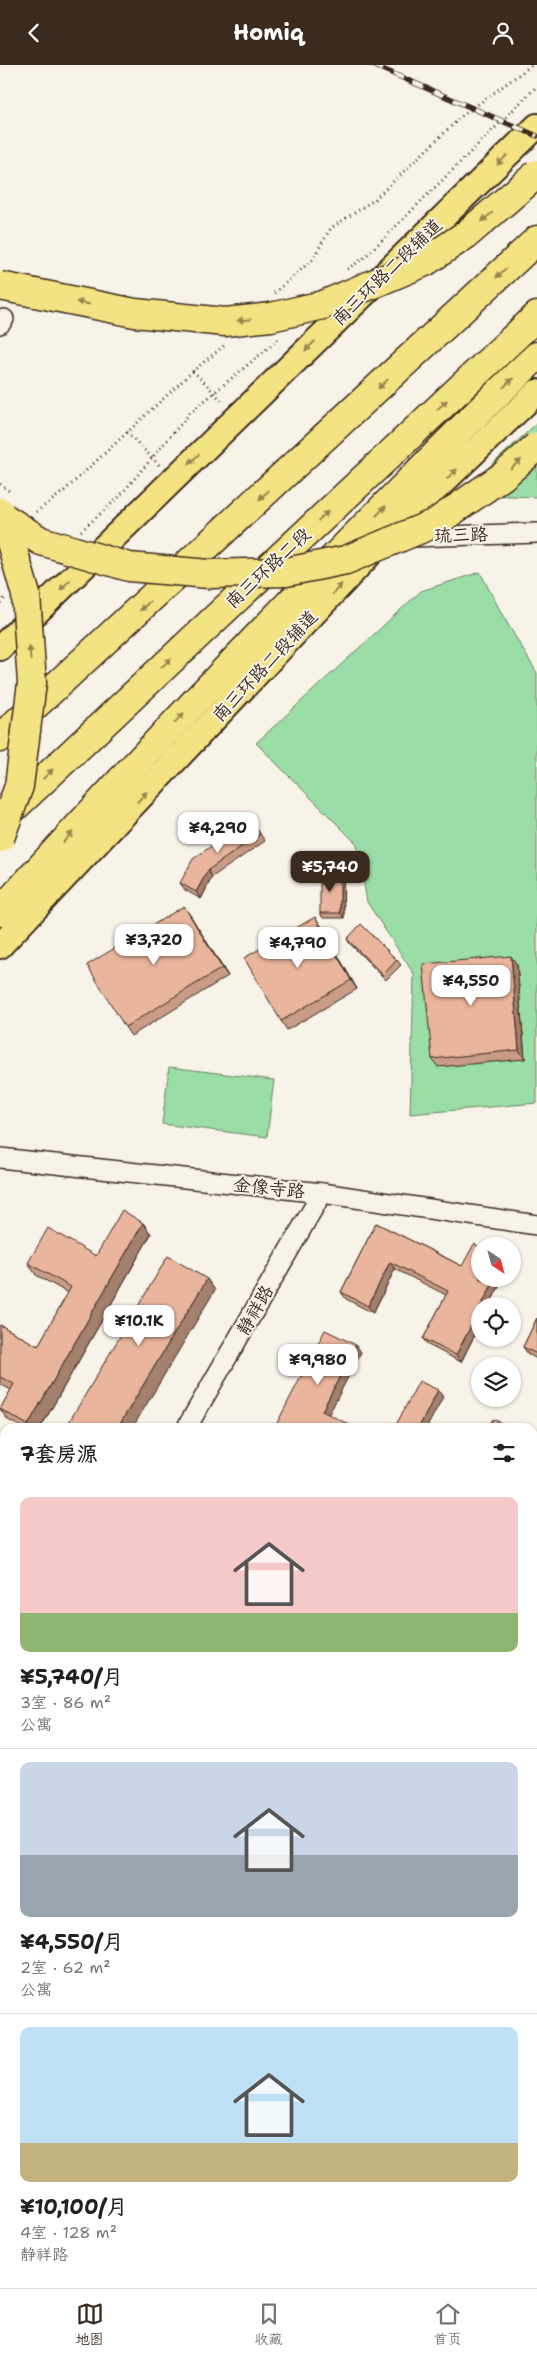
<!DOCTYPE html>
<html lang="zh">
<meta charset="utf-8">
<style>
:root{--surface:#fff;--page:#f6f6f6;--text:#202124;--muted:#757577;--line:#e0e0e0;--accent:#3b2a1e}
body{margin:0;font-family:"Shantell Sans","LXGW WenKai TC",sans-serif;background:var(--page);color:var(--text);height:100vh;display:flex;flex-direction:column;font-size:19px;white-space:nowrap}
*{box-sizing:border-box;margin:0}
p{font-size:16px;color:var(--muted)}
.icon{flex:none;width:28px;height:28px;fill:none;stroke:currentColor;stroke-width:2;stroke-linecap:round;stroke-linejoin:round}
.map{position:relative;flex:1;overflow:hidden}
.sheet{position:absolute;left:0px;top:1358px;width:538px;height:866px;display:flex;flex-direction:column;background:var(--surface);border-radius:15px 15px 0 0;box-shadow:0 1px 4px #0004}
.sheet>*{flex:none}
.needle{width:32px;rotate:144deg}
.tools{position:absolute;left:471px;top:1172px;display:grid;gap:10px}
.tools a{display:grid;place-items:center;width:50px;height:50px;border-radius:50%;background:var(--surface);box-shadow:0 1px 4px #0004;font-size:25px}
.price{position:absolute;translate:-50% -42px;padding:0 11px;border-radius:10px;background:#fff;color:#222;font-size:16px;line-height:32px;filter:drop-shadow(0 1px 2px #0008)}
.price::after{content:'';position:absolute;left:50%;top:30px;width:15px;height:11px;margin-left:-8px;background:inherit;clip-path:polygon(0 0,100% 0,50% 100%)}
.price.on{background:var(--accent);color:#fff}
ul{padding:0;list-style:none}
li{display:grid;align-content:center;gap:10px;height:265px;padding:0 20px}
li+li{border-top:1px solid var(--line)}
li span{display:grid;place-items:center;height:155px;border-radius:10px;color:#555}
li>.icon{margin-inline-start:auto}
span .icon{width:90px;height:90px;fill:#fffc;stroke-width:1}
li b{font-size:21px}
h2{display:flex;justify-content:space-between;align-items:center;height:60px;padding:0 20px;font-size:21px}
header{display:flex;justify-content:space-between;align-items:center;height:65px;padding:0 20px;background:var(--accent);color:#fff;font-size:22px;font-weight:700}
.tabs{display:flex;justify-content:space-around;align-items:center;height:70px;border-top:1px solid var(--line);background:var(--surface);font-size:14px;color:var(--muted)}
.tabs a{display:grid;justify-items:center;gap:2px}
.tabs .on{color:var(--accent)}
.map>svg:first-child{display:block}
</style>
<header><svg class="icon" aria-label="back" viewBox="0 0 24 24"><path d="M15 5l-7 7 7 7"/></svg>Homiq<svg class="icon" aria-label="person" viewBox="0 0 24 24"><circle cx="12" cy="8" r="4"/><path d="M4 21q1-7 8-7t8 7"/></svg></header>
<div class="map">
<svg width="537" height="2223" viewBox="0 0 537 2223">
<rect width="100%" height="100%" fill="#f7f3e8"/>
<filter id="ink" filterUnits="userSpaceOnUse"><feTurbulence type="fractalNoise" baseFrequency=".02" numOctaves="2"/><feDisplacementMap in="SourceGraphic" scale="10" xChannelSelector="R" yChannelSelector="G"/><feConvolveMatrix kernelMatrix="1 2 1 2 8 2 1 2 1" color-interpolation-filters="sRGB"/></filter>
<g filter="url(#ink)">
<g fill="#9bdda7" stroke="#6b8462">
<polygon points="537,358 537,432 460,429"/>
<polygon points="480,507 503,551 537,608 537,1038 410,1049 414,909 367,837 357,779 256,678 421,526"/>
<polygon points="169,1002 274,1015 267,1072 162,1059"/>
<polygon points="533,2154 537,2156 537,2223 470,2223 471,2219 532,2219"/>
</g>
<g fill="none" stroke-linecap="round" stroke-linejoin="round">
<g stroke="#3b2a1e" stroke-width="22">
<g id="minor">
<polyline points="0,259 4,254"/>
<polyline points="413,472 537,468"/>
<polyline points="0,1093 322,1128 537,1160"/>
<polyline points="187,1362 322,1128"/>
<polyline points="0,1686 5,1677"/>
</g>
</g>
<g stroke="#3b2a1e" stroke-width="28">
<g id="major">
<polyline points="0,583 537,61"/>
<polyline points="0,881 385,473 537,327"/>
</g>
</g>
<g stroke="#3b2a1e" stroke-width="31">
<g id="highway">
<polyline points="0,673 537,175"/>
<polyline points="5,751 537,251"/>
<path d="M0,847c116,-128 234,-253 355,-376 60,-60 119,-122 182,-180"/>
</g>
</g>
<g stroke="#3b2a1e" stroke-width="3" stroke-dasharray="1 4" stroke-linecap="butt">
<polyline points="347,204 363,194 537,21"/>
<polyline points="274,228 312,195 331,163 374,135 462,51 532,0"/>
<polyline points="193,306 224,338"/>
<polyline points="127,367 160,401"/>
<polyline points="0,419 9,426"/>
<polyline points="36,447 63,427 193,306 225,280"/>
<polyline points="81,466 119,432 191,347 280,273"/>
<polyline points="0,538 5,533"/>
</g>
<use href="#minor" stroke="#f7f3e8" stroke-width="19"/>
<use href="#major" stroke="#f4e382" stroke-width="24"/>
<use href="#highway" stroke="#f4e382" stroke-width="28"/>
<g stroke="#3b2a1e" stroke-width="5.5">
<polyline id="rail" points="373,0 537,71"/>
</g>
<use href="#rail" stroke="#f7f3e8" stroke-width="4" stroke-dasharray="11" stroke-linecap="butt"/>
<g stroke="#3b2a1e" stroke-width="31" stroke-linecap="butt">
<g id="highway-bridge">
<polyline points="0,221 135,248 225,257 271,252 323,240 425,197 467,169 537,109"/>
<polyline points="0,447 6,460 26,530 32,618 19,721 0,773"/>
<polyline points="0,450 41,476 129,502 209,509 286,507 346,495 435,458 503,411 537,381"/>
</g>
</g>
<use href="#highway-bridge" stroke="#f4e382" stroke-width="28"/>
</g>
<g fill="#c89c86" stroke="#3b2a1e">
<polygon points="250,754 265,776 212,812 201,834 185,825 180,818"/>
<polygon points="340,807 343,811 344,853 323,853 320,848"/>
<polygon points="190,850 228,911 131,971 125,962"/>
<polygon points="315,852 321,861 357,924 287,965 281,956"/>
<polygon points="347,874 397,895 401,900 386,915 350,879"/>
<polygon points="517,900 525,994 438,1002 432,994"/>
<polygon points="143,1158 151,1169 41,1362 21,1362 8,1355 0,1344 11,1325 0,1319 0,1260 38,1281 68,1228 36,1210 28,1198 96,1191"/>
<polygon points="376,1158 462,1201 503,1214 489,1241 480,1241 480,1259 461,1297 428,1280 423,1274 446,1230 395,1204 373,1248 346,1234 341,1227"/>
<polygon points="537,1253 537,1294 528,1289 523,1282"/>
<polygon points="5,1751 5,1829 0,1826 0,1760"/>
<polygon points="0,1980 5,1988 5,2068 0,2071"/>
</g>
<g fill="#a37f6d" stroke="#3b2a1e">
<polygon points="208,805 212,812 201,834 196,827"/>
<polygon points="340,807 343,811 344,853 340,848"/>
<polygon points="184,841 190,850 228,911 222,903"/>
<polygon points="315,852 321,861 357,924 351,915"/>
<polygon points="511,891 517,900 525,994 519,985"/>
<polygon points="143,1158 151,1169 41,1362 30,1362 28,1360"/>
<polygon points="390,1197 395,1204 373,1248 368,1241"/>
<polygon points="207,1214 215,1225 133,1362 118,1362"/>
<polygon points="495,1214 503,1214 489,1241 481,1241"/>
<polygon points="480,1243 480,1259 461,1297 456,1290"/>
<polygon points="356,1280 361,1287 327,1353 322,1346"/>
<polygon points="438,1325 443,1332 427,1362 419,1362"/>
<polygon points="537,1435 537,1451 532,1460 532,1444"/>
<polygon points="5,1515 5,1541 1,1547 0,1545 0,1524"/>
<polygon points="537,1669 537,1696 534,1701 532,1698 532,1677"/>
<polygon points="5,1877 5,1904 0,1913 0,1886"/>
<rect x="88" y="2219" width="8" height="4"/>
</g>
<g fill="#e9b59c" stroke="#3b2a1e">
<polygon points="250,754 260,769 208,805 196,827 180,818 193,794"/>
<rect x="320" y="807" width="20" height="41"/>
<polygon points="184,841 222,903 125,962 87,900"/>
<polygon points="315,852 351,915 281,956 244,893"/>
<polygon points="361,859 397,895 383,910 347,874"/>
<polygon points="511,891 519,985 432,994 423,899"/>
<polygon points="122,1145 143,1158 28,1360 0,1344 14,1319 0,1312 0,1260 38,1281 71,1222 28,1198 48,1163 96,1191"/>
<polygon points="376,1158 462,1201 474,1179 480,1182 480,1214 495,1214 481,1241 480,1241 480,1243 456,1290 423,1274 448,1226 390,1197 368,1241 341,1227"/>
<polygon points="168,1191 207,1214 118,1362 66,1362"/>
<polygon points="537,1253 537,1289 523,1282"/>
<polygon points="325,1265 356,1280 322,1346 354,1362 275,1362"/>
<polygon points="419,1316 438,1325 419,1362 395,1362"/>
<polygon points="493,1354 510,1362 488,1362"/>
<polygon points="532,1374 537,1376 537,1435 532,1444"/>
<polygon points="5,1422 5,1515 0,1524 0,1430"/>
<polygon points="532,1588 537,1591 537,1669 532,1677"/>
<polygon points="5,1751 5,1822 0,1819 0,1760"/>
<polygon points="0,1834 5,1836 5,1877 0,1886"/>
<polygon points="0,1981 5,1989 5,2051 0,2054"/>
<polygon points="0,2170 5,2170 5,2219 88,2219 88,2223 0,2223"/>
</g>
<defs><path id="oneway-solid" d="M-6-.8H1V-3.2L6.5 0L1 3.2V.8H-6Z" transform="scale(1.25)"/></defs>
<g fill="#988650">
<use href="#oneway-solid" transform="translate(502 95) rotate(136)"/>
<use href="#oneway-solid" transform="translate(487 152) rotate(140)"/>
<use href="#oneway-solid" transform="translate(501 208) rotate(137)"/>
<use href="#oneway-solid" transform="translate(83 238) rotate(-169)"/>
<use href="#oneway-solid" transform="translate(244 255) rotate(174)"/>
<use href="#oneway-solid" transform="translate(310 281) rotate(136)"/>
<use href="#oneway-solid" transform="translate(508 318) rotate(-43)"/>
<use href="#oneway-solid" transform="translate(383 319) rotate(137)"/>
<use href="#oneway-solid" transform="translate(442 340) rotate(-43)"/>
<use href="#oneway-solid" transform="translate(194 394) rotate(136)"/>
<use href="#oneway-solid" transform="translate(516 399) rotate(-41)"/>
<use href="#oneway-solid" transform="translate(452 409) rotate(-44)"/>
<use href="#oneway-solid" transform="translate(264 430) rotate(137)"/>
<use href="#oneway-solid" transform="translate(381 446) rotate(-45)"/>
<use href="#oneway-solid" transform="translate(323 451) rotate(-43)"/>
<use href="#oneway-solid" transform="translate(65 520) rotate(136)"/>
<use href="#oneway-solid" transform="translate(337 524) rotate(-47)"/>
<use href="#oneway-solid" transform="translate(145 541) rotate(137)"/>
<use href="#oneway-solid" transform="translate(30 588) rotate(-94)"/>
<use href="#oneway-solid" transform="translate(166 598) rotate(-43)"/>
<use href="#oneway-solid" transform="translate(179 653) rotate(-46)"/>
<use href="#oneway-solid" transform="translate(48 709) rotate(-44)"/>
<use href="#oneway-solid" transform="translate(142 732) rotate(-47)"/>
<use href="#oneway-solid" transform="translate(68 772) rotate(-48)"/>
</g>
</g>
<g text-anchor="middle" stroke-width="4" stroke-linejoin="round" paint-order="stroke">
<g font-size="18" fill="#3b2a1e" stroke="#f7f3e8">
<text transform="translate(387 207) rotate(-44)" y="6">南三环路二段辅道</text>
<text transform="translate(461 470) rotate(-2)" y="6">琉三路</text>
<text transform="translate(268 503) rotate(-43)" y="6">南三环路二段</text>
<text transform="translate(265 601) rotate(-47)" y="6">南三环路二段辅道</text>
<text transform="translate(269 1123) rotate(6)" y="6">金像寺路</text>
<text transform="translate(255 1245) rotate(-60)" y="6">静祥路</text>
</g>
</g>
</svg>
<div class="tools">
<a><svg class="needle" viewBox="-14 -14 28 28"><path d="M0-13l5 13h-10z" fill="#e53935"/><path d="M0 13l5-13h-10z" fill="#757577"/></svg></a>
<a><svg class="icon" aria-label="locate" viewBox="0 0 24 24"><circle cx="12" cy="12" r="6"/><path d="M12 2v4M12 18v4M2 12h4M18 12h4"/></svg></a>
<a><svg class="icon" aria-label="layers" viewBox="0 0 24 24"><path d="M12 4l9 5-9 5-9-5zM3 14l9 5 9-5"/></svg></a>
</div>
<b class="price" style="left:218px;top:789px">¥4,290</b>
<b class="price on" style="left:330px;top:828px">¥5,740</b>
<b class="price" style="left:154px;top:901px">¥3,720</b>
<b class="price" style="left:298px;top:904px">¥4,790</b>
<b class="price" style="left:471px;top:942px">¥4,550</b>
<b class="price" style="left:139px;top:1282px">¥10.1K</b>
<b class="price" style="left:318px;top:1321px">¥9,980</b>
<section class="sheet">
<h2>7套房源<svg class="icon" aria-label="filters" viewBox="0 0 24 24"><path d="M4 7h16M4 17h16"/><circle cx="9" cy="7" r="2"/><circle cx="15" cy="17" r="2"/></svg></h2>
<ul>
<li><span style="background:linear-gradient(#f6c9c9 75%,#8fb573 0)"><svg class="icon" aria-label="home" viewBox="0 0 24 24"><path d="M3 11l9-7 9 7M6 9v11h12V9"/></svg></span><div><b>¥5,740/月</b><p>3室 · 86 m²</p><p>公寓</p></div></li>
<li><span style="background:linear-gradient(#c9d6e8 60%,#9aa5b1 0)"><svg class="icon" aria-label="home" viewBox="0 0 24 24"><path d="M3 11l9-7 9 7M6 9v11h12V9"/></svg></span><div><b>¥4,550/月</b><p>2室 · 62 m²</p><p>公寓</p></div></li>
<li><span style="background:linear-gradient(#bfe0f5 75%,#c2b280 0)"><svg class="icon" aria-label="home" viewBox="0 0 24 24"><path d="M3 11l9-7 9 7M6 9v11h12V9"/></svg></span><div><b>¥10,100/月</b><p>4室 · 128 m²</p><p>静祥路</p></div></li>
</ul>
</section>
</div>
<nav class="tabs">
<a class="on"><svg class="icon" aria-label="map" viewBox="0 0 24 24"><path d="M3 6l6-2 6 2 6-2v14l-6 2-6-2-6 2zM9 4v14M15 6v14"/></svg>地图</a>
<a><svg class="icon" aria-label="saved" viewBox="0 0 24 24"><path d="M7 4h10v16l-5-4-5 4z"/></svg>收藏</a>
<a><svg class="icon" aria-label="home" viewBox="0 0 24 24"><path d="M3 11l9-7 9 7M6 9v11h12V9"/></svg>首页</a>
</nav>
